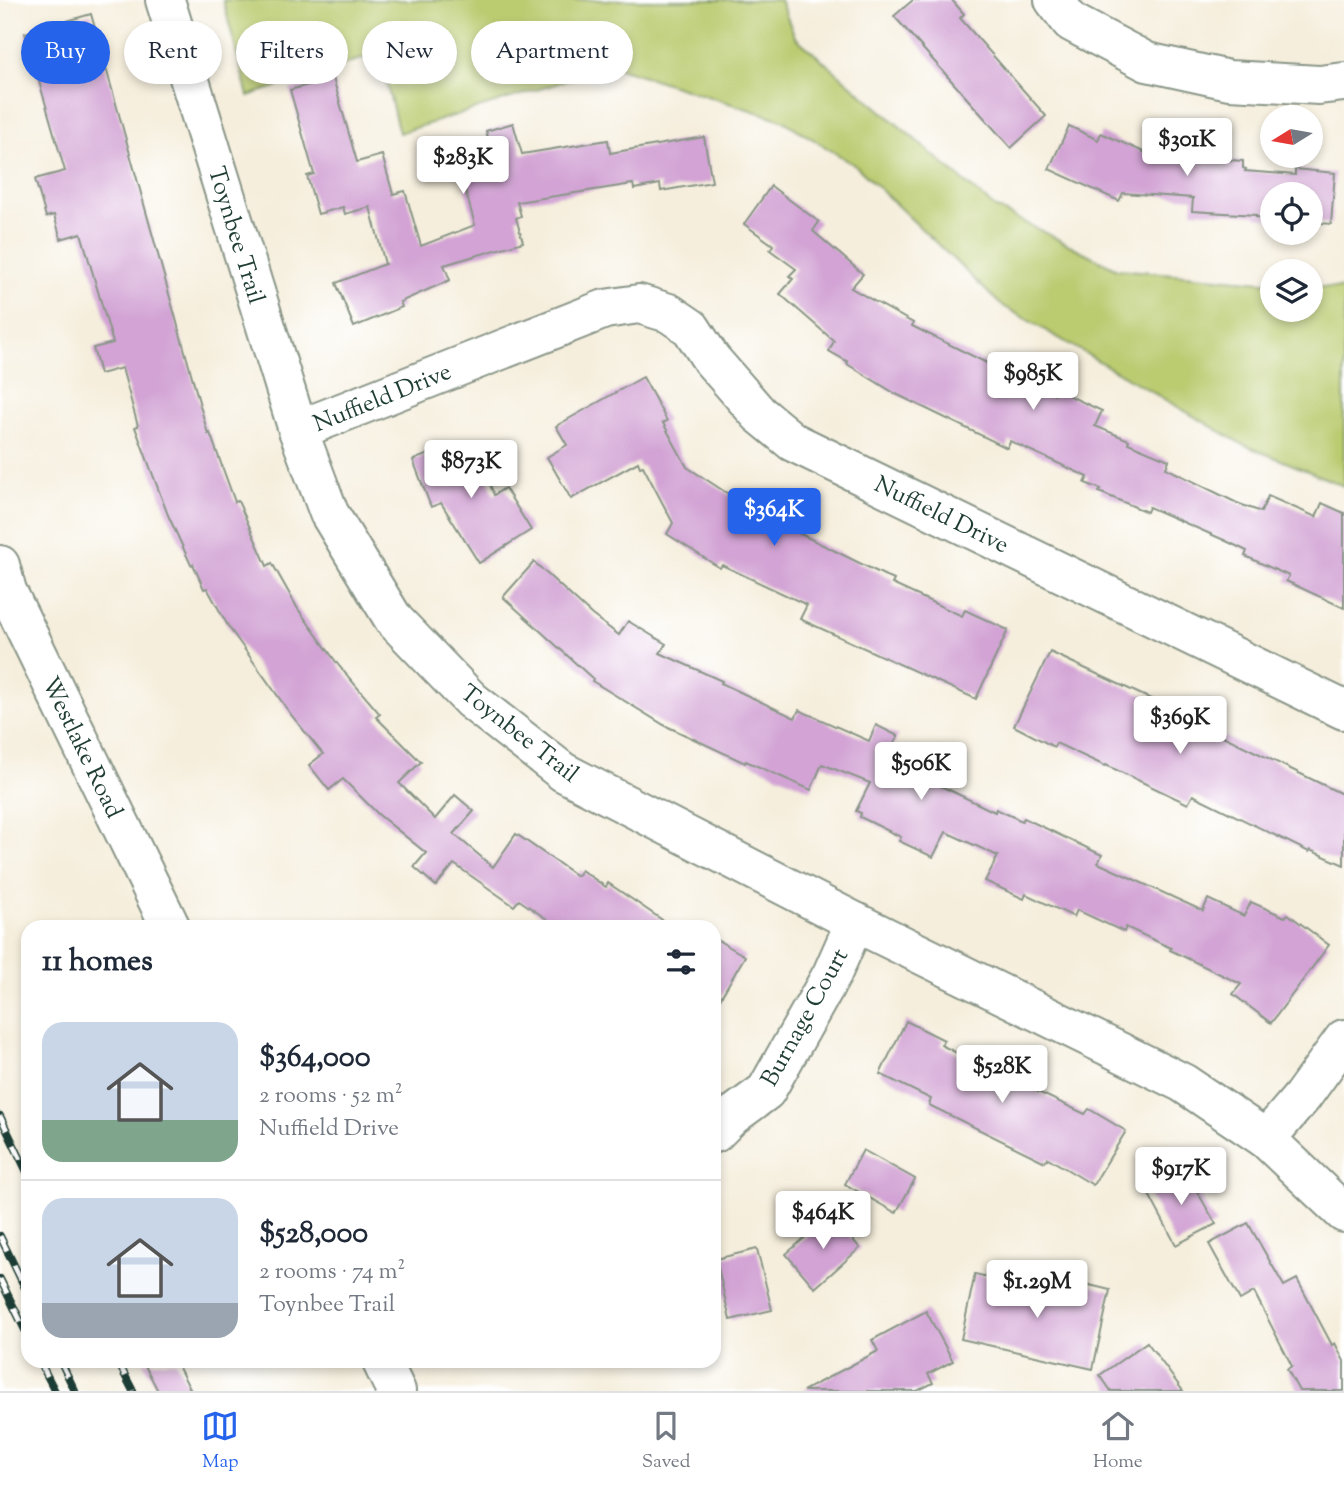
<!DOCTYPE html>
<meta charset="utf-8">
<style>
:root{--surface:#fff;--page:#f2f2f3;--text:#1f2937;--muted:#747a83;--line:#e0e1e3;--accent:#2563eb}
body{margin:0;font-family:"Sorts Mill Goudy",serif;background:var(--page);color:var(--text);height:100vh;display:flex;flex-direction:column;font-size:26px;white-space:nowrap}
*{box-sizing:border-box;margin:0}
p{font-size:23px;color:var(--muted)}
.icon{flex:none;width:38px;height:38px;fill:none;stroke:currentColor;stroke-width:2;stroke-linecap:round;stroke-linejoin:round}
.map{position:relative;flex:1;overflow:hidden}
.panel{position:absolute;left:21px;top:920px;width:700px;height:448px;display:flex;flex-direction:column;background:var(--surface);border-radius:21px;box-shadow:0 4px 10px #0003}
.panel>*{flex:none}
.guide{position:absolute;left:21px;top:21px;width:700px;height:63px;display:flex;gap:14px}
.needle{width:46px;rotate:259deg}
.tools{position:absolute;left:1260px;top:105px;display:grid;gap:14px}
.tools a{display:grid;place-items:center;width:63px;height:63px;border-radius:50%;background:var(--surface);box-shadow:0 4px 10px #0003;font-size:35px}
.price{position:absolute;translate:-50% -60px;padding:0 16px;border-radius:7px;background:#fff;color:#222;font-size:23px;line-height:46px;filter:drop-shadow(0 2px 4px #0008)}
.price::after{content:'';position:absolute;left:50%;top:42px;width:21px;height:16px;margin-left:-10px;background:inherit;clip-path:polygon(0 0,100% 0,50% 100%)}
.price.active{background:var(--accent);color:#fff}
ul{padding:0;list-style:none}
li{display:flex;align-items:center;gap:21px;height:175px;padding:0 21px}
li+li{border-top:2px solid var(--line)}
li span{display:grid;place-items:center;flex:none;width:196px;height:140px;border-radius:21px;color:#555}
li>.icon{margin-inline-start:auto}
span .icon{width:84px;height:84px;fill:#fffc;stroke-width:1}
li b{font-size:30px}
h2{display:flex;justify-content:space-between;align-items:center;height:84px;padding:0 21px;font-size:30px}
.pill{padding:0 24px;border-radius:32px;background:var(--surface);box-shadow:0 4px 10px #0003;font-size:24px;line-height:63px}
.pill.active{background:var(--accent);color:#fff}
.menu{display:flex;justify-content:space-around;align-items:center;height:98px;border-top:2px solid var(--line);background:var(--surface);font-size:19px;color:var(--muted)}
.menu a{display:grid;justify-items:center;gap:4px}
.menu .active{color:var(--accent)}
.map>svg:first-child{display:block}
</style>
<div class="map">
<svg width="1344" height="1391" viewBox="0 0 1344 1391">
<rect width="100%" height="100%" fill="#fff"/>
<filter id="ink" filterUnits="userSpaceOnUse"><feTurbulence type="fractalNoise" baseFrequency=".0143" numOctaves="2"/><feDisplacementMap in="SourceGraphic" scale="14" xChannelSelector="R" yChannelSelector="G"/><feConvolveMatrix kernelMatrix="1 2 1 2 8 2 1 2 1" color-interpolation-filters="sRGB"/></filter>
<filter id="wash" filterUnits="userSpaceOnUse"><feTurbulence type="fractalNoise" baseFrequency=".00686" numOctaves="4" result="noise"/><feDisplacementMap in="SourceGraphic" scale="28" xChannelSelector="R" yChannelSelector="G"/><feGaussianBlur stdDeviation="1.57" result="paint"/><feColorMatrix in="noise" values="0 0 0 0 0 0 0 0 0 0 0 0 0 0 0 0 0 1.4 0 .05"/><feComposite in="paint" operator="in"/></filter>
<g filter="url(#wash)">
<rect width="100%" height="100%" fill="#f5eedc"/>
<polygon fill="#bacb6f" stroke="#6c8452" stroke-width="2" points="223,0 780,0 795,37 994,207 1117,269 1272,283 1272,310 1311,310 1311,286 1344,289 1344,486 1242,444 1000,304 856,166 782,120 613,66 399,133 379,53 248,96"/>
<g id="blocks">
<g fill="#d2a3d4">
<polygon points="913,0 952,0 964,14 960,18 1046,116 1011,148 894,16"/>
<polygon points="91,14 208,434 210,433 235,502 238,501 267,566 272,563 298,609 339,666 380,714 376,717 421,762 399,783 435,819 455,795 474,811 454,834 493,867 516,834 577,876 581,870 606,887 608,883 674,928 560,928 519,900 514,906 454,864 436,886 414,867 426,853 379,815 343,779 329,790 309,765 323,754 292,716 228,626 207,588 204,589 193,564 191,565 168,515 135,427 138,426 122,368 100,374 93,348 113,343 81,233 61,239 54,215 46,217 35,179 65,171 25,33"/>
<polygon points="333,78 357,162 382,155 393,194 405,191 421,246 475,225 462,178 497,168 486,131 513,123 522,154 608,140 610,153 704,137 712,182 661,191 660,184 634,189 633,184 517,202 521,216 516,218 523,242 444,265 450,280 400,302 402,307 354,327 336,283 385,264 370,207 345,214 343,207 318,214 307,176 314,174 290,90"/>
<polygon points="1069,126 1098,140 1101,133 1148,154 1243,161 1243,168 1246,169 1245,171 1295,175 1295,169 1335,173 1331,224 1311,222 1311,194 1272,194 1272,219 1256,217 1256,215 1192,211 1193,198 1123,193 1119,201 1049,169"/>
<polygon points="771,186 819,222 813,231 863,274 851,288 913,323 912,326 999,369 1055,394 1057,390 1102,411 1095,426 1129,440 1128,443 1169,460 1166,468 1237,503 1261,512 1268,496 1316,517 1322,503 1344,513 1344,608 1286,581 1289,576 1245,556 1247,551 1224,540 1149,507 1147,512 1099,492 1101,489 1085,483 1088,477 1010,441 1007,448 896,394 847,364 848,362 829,351 834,341 780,294 793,279 789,276 796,269 770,250 773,245 744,224"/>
<polygon points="643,377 667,421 663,423 687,467 782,529 784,526 827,547 894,580 892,584 962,616 965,610 1008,630 976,699 800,619 807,605 722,565 720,568 667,534 673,523 643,466 640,467 638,462 571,499 547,457 567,445 556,426"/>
<polygon points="475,444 494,495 505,488 531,530 479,563 441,503 431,507 413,460 452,445 454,452"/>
<polygon points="534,562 592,615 619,635 628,621 666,644 660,653 722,681 721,683 795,718 799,710 869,741 876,725 898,736 890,752 926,769 922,777 995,812 996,809 1022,821 1024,818 1102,855 1098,863 1203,911 1208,899 1244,916 1251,902 1285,917 1288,914 1329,945 1271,1023 1233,994 1241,984 1170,950 1171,948 1126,927 1124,932 1077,910 1074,917 1026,894 1024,899 985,881 998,856 946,832 933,857 899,841 901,837 860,817 861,813 856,811 870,783 822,764 811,790 746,761 745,763 664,725 592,681 593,679 503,597"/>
<polygon points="1050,652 1157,702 1188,719 1344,795 1344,865 1310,850 1309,852 1193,795 1188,804 1106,765 1105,766 1056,743 1054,747 1014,726"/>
<polygon points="714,938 745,956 714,1009"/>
<polygon points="906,1021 944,1040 941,1045 989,1069 1085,1114 1089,1109 1126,1131 1093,1185 1048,1158 1045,1162 929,1105 931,1099 880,1074"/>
<polygon points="863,1150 915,1179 896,1213 845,1184"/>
<polygon points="1184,1169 1216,1224 1176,1245 1146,1189"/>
<polygon points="831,1215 860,1248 815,1288 786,1254"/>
<polygon points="1248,1223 1284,1286 1297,1279 1332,1345 1335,1343 1344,1361 1344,1391 1299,1391 1287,1369 1292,1366 1254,1292 1240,1300 1209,1244"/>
<polygon points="757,1249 772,1310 730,1320 716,1259"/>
<polygon points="975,1274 1066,1295 1069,1280 1110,1290 1093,1369 961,1339"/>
<polygon points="926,1311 953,1361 928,1374 933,1383 917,1391 803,1391 878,1351 872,1340"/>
<polygon points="1147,1342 1183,1391 1111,1391 1100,1375"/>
<polygon points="143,1362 176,1362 191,1391 158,1391"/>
</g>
</g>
</g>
<g filter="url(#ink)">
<use href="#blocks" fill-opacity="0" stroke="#8a9688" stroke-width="2"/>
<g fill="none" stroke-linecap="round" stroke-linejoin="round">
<g stroke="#8a9688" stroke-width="42">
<g id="minor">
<polyline points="165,0 298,430 329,513 394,620 471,700 563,772 855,922 1183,1083 1266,1139 1344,1213"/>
<polyline points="1054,0 1071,22 1147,62 1229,80 1319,85 1344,82"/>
<polyline points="298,430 605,309 639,304 669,313 691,328 711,359 759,414 793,442 1344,710"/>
<polyline points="0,565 7,591 171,928"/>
<polyline points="715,1133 732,1116 766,1091 832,974 855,922"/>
<polyline points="1266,1139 1302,1097 1344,1039"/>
<polyline points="382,1362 396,1391"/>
</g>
</g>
<use href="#minor" stroke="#fff" stroke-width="38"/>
<g stroke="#1f3d34" stroke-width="8">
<g id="rail">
<polyline points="0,1116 28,1174"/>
<polyline points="0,1236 28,1294"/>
<polyline points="0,1279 28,1336"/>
<polyline points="40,1362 55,1391"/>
<polyline points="61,1362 75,1391"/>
<polyline points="118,1362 133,1391"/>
</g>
</g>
<use href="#rail" stroke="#fff" stroke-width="5" stroke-dasharray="16" stroke-linecap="butt"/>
</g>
</g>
<g text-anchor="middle" stroke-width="6" stroke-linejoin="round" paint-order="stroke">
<g font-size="24" fill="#1f3d34" stroke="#fff">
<text transform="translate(237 235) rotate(73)" y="8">Toynbee Trail</text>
<text transform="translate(382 397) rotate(-22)" y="8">Nuffield Drive</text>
<text transform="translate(942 514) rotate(26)" y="8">Nuffield Drive</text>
<text transform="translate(520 733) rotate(38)" y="8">Toynbee Trail</text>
<text transform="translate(83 747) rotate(64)" y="8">Westlake Road</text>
<text transform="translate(804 1017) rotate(-61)" y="8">Burnage Court</text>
</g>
</g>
</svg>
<div class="tools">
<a><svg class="needle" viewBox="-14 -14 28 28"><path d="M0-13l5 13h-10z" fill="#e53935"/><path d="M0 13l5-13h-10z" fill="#747a83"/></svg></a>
<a><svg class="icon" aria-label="locate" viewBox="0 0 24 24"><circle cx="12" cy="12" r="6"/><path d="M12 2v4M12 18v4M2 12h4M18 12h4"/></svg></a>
<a><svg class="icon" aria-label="layers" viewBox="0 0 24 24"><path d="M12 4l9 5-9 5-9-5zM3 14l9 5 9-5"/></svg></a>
</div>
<b class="price" style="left:1187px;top:178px">$301K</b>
<b class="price" style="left:463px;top:196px">$283K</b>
<b class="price" style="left:1033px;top:412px">$985K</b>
<b class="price" style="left:471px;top:500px">$873K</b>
<b class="price active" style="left:774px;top:548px">$364K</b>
<b class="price" style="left:1180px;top:756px">$369K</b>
<b class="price" style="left:921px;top:802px">$506K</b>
<b class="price" style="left:1002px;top:1105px">$528K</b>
<b class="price" style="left:1181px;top:1207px">$917K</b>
<b class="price" style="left:823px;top:1251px">$464K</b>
<b class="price" style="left:1037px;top:1320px">$1.29M</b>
<div class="guide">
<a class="pill active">Buy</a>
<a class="pill">Rent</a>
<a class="pill">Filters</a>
<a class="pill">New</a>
<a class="pill">Apartment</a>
</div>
<section class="panel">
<h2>11 homes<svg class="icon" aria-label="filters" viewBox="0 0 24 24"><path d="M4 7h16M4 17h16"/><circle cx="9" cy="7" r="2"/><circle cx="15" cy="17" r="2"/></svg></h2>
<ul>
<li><span style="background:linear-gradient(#c9d6e8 70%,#7fa58c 0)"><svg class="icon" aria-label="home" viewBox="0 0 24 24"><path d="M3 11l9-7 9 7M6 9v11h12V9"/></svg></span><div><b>$364,000</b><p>2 rooms · 52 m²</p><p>Nuffield Drive</p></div></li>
<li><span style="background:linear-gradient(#c9d6e8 75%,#9aa5b1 0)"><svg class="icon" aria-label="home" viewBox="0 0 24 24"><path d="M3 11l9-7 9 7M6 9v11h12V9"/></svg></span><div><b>$528,000</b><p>2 rooms · 74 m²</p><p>Toynbee Trail</p></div></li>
</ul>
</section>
</div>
<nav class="menu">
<a class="active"><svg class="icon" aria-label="map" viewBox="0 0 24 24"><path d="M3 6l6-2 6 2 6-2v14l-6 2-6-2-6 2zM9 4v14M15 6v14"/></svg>Map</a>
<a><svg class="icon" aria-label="saved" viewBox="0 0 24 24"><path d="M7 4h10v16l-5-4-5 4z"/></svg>Saved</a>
<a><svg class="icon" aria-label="home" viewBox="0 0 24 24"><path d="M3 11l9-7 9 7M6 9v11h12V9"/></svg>Home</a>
</nav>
